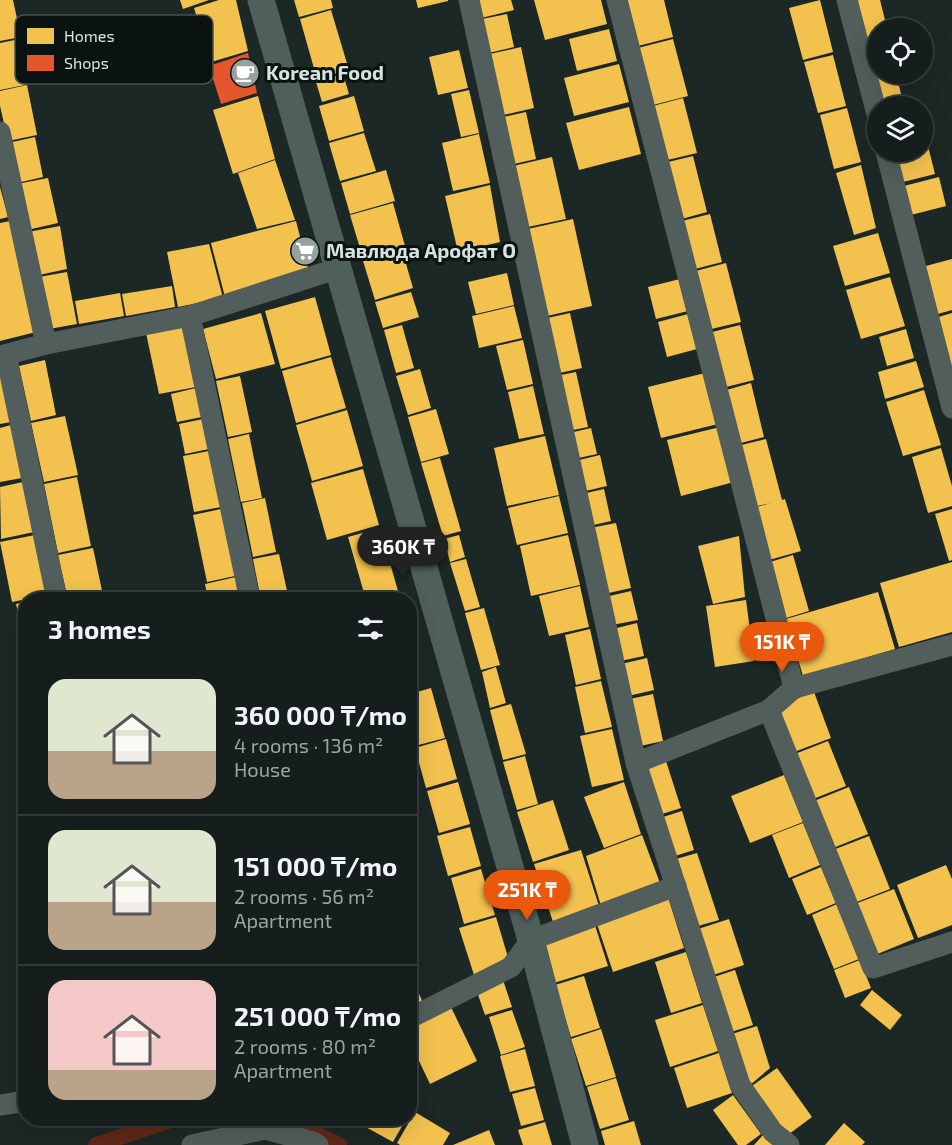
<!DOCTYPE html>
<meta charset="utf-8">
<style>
:root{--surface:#151e1c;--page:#1e2725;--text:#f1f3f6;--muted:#9da2a3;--line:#343c3b;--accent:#ea580c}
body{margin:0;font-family:"Exo 2",sans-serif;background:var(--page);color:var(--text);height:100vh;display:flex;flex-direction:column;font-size:22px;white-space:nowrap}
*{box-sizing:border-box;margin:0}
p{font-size:20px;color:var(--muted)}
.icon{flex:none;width:33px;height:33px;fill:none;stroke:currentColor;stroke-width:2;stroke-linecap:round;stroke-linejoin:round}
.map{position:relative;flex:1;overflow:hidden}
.details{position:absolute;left:18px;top:592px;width:399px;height:534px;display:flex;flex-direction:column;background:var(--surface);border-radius:24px;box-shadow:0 6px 24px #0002,0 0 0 2px var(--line)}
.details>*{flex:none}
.controls{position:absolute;left:867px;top:18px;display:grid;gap:12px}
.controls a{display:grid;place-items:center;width:66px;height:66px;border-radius:50%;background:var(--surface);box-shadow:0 6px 24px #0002,0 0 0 2px var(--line);font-size:30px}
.price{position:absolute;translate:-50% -51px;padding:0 14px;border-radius:21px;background:var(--accent);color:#fff;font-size:20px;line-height:39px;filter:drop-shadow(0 2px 3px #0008)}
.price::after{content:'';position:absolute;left:50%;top:36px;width:18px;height:14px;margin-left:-9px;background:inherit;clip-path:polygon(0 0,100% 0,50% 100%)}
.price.active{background:#222;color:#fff}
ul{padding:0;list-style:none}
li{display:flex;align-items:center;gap:18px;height:150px;padding:0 30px}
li+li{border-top:2px solid var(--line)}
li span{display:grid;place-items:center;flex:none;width:168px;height:120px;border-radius:18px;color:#555}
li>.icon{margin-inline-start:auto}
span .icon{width:72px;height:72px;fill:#fffc;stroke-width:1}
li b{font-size:26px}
h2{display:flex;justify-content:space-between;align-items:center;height:72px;padding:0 30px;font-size:26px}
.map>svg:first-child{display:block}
</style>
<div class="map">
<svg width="952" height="1145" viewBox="0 0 952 1145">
<rect width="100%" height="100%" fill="#1c2825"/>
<g fill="#f2c14e">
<polygon points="0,0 13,0 21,37 0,41"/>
<polygon points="180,0 209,0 183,9"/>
<polygon points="219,0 236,0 248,51 211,62 194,8"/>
<polygon points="294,0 331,0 333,8 299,17"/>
<polygon points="416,0 448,0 448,1 418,8"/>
<polygon points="473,0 511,0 514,10 477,19"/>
<polygon points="534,0 601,0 607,24 545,40"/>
<polygon points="621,0 664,0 673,37 634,47"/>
<polygon points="820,0 833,52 803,60 789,8"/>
<polygon points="859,0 880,0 887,28 878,28 878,39 865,43 854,1"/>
<polygon points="331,10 349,70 317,79 300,19"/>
<polygon points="507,14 514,47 484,54 477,20"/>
<polygon points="609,29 617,61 577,71 569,39"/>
<polygon points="673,39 688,96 649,106 634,49"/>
<polygon points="15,40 25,85 0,90 0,43"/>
<polygon points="878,43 878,74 896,74 904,106 880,106 865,46"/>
<polygon points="521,47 534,108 499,116 485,55"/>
<polygon points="459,50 468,88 438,95 429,57"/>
<polygon points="833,55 846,106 818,113 804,62"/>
<polygon points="619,64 629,102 574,116 564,78"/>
<polygon points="343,74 349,94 322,102 316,82"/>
<polygon points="27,85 37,135 8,141 0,106 0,91"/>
<polygon points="469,90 479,133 461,137 451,94"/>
<polygon points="258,96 275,159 233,174 213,110"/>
<polygon points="354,96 364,131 329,141 319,106"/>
<polygon points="683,98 697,153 663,161 649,107"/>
<polygon points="629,107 641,154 579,170 566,123"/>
<polygon points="847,108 861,162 834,169 820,115"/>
<polygon points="526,112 536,159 509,165 499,118"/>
<polygon points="364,133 376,171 340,181 329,143"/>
<polygon points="479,134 490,183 453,191 442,143"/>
<polygon points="35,137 43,177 17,183 8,143"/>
<polygon points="928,146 935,174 899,183 892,155 905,152 922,152 922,147"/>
<polygon points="693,156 707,212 678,220 664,163"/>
<polygon points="552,157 566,219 523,228 509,167"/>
<polygon points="275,160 295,220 257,229 238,173"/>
<polygon points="861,165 876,228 854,235 836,173"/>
<polygon points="386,170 395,201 350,214 341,183"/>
<polygon points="939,177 946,206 907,216 900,187"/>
<polygon points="48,178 58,223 27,230 17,184"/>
<polygon points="490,185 500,242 458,252 445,196"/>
<polygon points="0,187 8,217 0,219"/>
<polygon points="393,203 405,246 363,258 350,215"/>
<polygon points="710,214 722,262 691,270 678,222"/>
<polygon points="573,219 592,306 542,317 523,230"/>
<polygon points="10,221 36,332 0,341 0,223"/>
<polygon points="296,221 310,276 225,297 211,243"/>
<polygon points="60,226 67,269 39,275 28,232"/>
<polygon points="878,233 890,273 845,286 833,246"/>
<polygon points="209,244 223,298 178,307 167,252"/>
<polygon points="402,250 413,288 375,300 363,261"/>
<polygon points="952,259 952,310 934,315 922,267"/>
<polygon points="726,263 741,322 707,330 692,272"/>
<polygon points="67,272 77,324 49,329 39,277"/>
<polygon points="507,273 514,305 476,314 468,282"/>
<polygon points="890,277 905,326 861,339 846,290"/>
<polygon points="680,279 688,311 656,319 648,287"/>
<polygon points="172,286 175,307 126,316 122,294"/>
<polygon points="411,292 419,317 383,328 375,302"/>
<polygon points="120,293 124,316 79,324 75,301"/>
<polygon points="315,297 331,355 281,369 265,311"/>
<polygon points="514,306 522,338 479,348 472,316"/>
<polygon points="261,313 275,364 216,379 203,329"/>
<polygon points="570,313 582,368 555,374 543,319"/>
<polygon points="952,313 952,374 935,318"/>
<polygon points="688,314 697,349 667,357 658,322"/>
<polygon points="402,325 414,368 396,373 384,330"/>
<polygon points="740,325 754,380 722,388 708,333"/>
<polygon points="183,326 196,387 159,394 146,333"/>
<polygon points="906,329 914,358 887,366 879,337"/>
<polygon points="523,340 533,384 507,390 496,346"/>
<polygon points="331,357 346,408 296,423 282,371"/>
<polygon points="45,360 56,415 31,421 19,366"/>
<polygon points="916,361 924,387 885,399 878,372"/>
<polygon points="420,369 431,408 408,415 396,376"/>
<polygon points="576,372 588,427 568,431 556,376"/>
<polygon points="705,373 718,424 661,438 648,387"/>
<polygon points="0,374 11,422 0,424"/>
<polygon points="240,376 252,432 228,437 216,381"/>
<polygon points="751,383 764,437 737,444 723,391"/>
<polygon points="533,386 544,434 519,439 508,392"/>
<polygon points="196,388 202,417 177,422 171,394"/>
<polygon points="924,390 941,445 903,456 886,402"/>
<polygon points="436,409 449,454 421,462 408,417"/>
<polygon points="347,410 363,466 312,481 296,425"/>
<polygon points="65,416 78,475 44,482 31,423"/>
<polygon points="203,419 209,449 185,454 179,424"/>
<polygon points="11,425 22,478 0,482 0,428"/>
<polygon points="720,427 734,482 681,496 667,440"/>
<polygon points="591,428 597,454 574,459 569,433"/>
<polygon points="249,434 262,498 241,502 228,439"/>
<polygon points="545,436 559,495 507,506 494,448"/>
<polygon points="766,439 782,500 785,499 801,551 769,560 753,508 771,503 753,507 737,446"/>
<polygon points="941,448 952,486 952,506 928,513 912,457"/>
<polygon points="209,451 221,507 194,512 183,456"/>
<polygon points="600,455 607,486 581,492 575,461"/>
<polygon points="440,458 461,531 443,536 421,463"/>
<polygon points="363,469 379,525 327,540 311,483"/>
<polygon points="77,477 91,546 58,553 44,484"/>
<polygon points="23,482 34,532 1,539 0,487"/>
<polygon points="604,489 611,521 589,526 582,494"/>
<polygon points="559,496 568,533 517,545 508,508"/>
<polygon points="265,498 276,552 253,557 242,503"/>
<polygon points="221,509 235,576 207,582 193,515"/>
<polygon points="952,509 952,560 949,561 935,514"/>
<polygon points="616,523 631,588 604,594 590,528"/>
<polygon points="380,528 398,591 366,600 348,537"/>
<polygon points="35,535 47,595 12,602 0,542"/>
<polygon points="459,535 465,557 450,562 444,539"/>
<polygon points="568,535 580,585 531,596 520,546"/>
<polygon points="739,536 745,597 713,604 698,546"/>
<polygon points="93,548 104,600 68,600 58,555"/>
<polygon points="279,554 289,600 261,600 253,559"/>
<polygon points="793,555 809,611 786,618 770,562"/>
<polygon points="466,559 480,607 465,611 450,563"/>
<polygon points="952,562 952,632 899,647 880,583"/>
<polygon points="236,577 240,600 208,600 205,584"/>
<polygon points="580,586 589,627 549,636 539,596"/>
<polygon points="631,591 638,620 612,625 605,597"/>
<polygon points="878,592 895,649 803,676 786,619"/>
<polygon points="400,594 401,600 380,600 380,599"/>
<polygon points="746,600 754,661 715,667 706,606"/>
<polygon points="26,602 26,644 24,644 16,604"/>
<polygon points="484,608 500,665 481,670 465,613"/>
<polygon points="637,623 644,656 620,661 613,629"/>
<polygon points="590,629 601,679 576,685 565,635"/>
<polygon points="647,658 654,690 628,696 621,664"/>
<polygon points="26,660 26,690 24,690 18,661"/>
<polygon points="496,667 506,703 490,708 482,672"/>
<polygon points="601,681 612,727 585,733 575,687"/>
<polygon points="431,688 445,738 411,747 410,694"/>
<polygon points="814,692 831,738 794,752 776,707"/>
<polygon points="653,694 663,741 640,746 630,699"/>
<polygon points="511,704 526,754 503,760 490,710"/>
<polygon points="612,729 624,780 592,787 580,736"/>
<polygon points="446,739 457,779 426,788 415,748"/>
<polygon points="828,741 846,786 813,799 795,754"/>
<polygon points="525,756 538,804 517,810 503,762"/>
<polygon points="666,761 681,808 662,814 647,768"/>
<polygon points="784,775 803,822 750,843 731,796"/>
<polygon points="458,782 470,824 439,833 427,791"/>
<polygon points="624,782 641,834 604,848 584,797"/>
<polygon points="849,787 868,834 833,848 814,801"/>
<polygon points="553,800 569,850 533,862 517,812"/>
<polygon points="682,811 694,850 675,856 663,817"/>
<polygon points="803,823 820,865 789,878 772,835"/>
<polygon points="470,827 481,866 448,876 437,836"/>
<polygon points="642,835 660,883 601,906 586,856"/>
<polygon points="869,836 890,889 854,903 833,850"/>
<polygon points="581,850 599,906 554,925 534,864"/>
<polygon points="697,853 719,920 698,926 676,859"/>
<polygon points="946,865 952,879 952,925 918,938 897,885"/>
<polygon points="821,867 836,903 807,915 792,879"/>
<polygon points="481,869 495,915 464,924 451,878"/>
<polygon points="894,889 914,939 875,955 855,904"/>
<polygon points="667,894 684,948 613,972 595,918"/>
<polygon points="837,904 859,959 834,969 812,915"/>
<polygon points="496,917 510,964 474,975 459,928"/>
<polygon points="593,919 608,966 554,983 540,938"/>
<polygon points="729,919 744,965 713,975 698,929"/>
<polygon points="686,952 702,1003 671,1013 655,962"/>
<polygon points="860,960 871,988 845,998 834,970"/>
<polygon points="735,970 753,1025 731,1032 714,977"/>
<polygon points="501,974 512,1007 485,1015 475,986"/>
<polygon points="584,976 600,1028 571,1037 555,985"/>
<polygon points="412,978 424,1005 410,1011 410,979"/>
<polygon points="872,990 902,1015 890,1030 860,1005"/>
<polygon points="449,1003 477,1061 430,1084 410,1042 410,1022"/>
<polygon points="703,1005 718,1051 670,1067 655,1020"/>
<polygon points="512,1010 525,1047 501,1055 489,1017"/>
<polygon points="757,1026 770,1068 749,1086 732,1034"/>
<polygon points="601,1029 616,1077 586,1086 571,1039"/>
<polygon points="525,1049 535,1086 510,1092 500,1056"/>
<polygon points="719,1053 732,1093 687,1108 674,1068"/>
<polygon points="777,1068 812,1117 785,1137 749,1088"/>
<polygon points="616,1078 629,1120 600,1129 587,1087"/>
<polygon points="535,1088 544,1120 521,1126 512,1094"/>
<polygon points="733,1095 761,1134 746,1145 738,1145 713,1110"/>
<polygon points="415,1112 450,1133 443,1145 400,1145 397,1143"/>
<polygon points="351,1119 406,1119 393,1142"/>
<polygon points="634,1121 641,1145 605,1145 601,1131"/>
<polygon points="545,1122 552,1145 523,1145 518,1130"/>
<polygon points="844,1123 865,1142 862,1145 825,1145"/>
<polygon points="489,1130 495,1145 453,1145"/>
<polygon points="763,1135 775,1145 754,1145"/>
</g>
<polygon fill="#e4572e" points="248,53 257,93 221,104 209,66"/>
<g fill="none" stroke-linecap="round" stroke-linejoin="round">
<g stroke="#5e2818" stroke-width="16">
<polyline points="284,1119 339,1145"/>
<polyline points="96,1145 174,1119"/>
</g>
<g stroke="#525e5b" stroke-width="21">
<polyline points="469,0 636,763 740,1085 773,1132 789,1145"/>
<polyline points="617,0 794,688"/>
<polyline points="847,0 878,118"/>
<polyline points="0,132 46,344"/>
<polyline points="886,152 952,408"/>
<polyline points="190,316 250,600"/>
<polyline points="6,355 57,600"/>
<polyline points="0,356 46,344 190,316 339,268"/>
<polyline points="769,710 873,968 952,942"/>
<polyline points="636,763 769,710 794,688 952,645"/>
<polyline points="410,1018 511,967 531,940 676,886"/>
<polyline points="0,1105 26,1101"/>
<polyline points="192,1145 265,1129 313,1142 318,1145"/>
</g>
<polyline stroke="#4f5f5b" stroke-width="27" points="261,0 531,940 585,1145"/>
</g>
<defs>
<g id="cafe-disc" transform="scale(1.5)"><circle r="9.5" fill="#96a29f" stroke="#0a1310"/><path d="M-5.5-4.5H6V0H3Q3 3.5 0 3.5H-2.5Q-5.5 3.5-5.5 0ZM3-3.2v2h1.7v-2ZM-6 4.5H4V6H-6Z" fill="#fff"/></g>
<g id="supermarket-disc" transform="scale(1.5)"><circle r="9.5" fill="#96a29f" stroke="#0a1310"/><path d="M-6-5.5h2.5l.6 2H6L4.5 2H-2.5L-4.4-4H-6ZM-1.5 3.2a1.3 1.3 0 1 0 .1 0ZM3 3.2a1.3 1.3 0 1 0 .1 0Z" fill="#fff"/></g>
</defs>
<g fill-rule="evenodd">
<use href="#cafe-disc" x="245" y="73"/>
<use href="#supermarket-disc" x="305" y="251"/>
</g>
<g text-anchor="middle" stroke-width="6" stroke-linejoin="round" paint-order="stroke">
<g font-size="20" font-weight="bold" fill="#d7e3e0" stroke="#0a1310" text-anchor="start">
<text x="266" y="80">Korean Food</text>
<text x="326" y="258">Мавлюда Арофат О</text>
</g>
</g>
<rect x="15" y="15" width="198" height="69" rx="9" fill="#0a1310" stroke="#48514e" stroke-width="1.5"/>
<rect x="27" y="28" width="27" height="16" fill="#f2c14e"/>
<rect x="27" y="55" width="27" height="16" fill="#e4572e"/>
<g font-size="16" fill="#d7e3e0">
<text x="64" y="42">Homes</text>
<text x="64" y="69">Shops</text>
</g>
</svg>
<div class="controls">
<a><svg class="icon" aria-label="locate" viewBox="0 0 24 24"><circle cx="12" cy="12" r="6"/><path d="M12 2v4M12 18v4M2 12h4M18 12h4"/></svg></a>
<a><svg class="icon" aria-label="layers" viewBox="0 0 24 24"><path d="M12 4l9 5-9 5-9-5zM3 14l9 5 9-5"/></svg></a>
</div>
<b class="price active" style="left:403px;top:578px">360K ₸</b>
<b class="price" style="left:782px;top:673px">151K ₸</b>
<b class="price" style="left:527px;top:921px">251K ₸</b>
<section class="details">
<h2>3 homes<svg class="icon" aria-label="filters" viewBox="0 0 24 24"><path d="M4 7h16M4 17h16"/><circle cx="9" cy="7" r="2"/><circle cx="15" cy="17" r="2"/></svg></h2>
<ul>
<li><span style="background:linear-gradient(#dfe7d0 60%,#b9a48a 0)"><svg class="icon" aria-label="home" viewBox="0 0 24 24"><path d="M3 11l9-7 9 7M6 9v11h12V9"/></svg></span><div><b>360 000 ₸/mo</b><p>4 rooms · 136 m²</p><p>House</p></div></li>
<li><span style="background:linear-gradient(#dfe7d0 60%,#b9a48a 0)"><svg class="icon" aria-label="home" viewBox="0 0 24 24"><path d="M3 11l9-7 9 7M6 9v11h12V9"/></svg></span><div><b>151 000 ₸/mo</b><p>2 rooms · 56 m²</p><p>Apartment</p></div></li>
<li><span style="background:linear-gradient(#f6c9c9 75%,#b9a48a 0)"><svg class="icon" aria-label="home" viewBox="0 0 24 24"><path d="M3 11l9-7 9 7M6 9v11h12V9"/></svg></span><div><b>251 000 ₸/mo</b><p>2 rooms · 80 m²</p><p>Apartment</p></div></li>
</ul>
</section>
</div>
